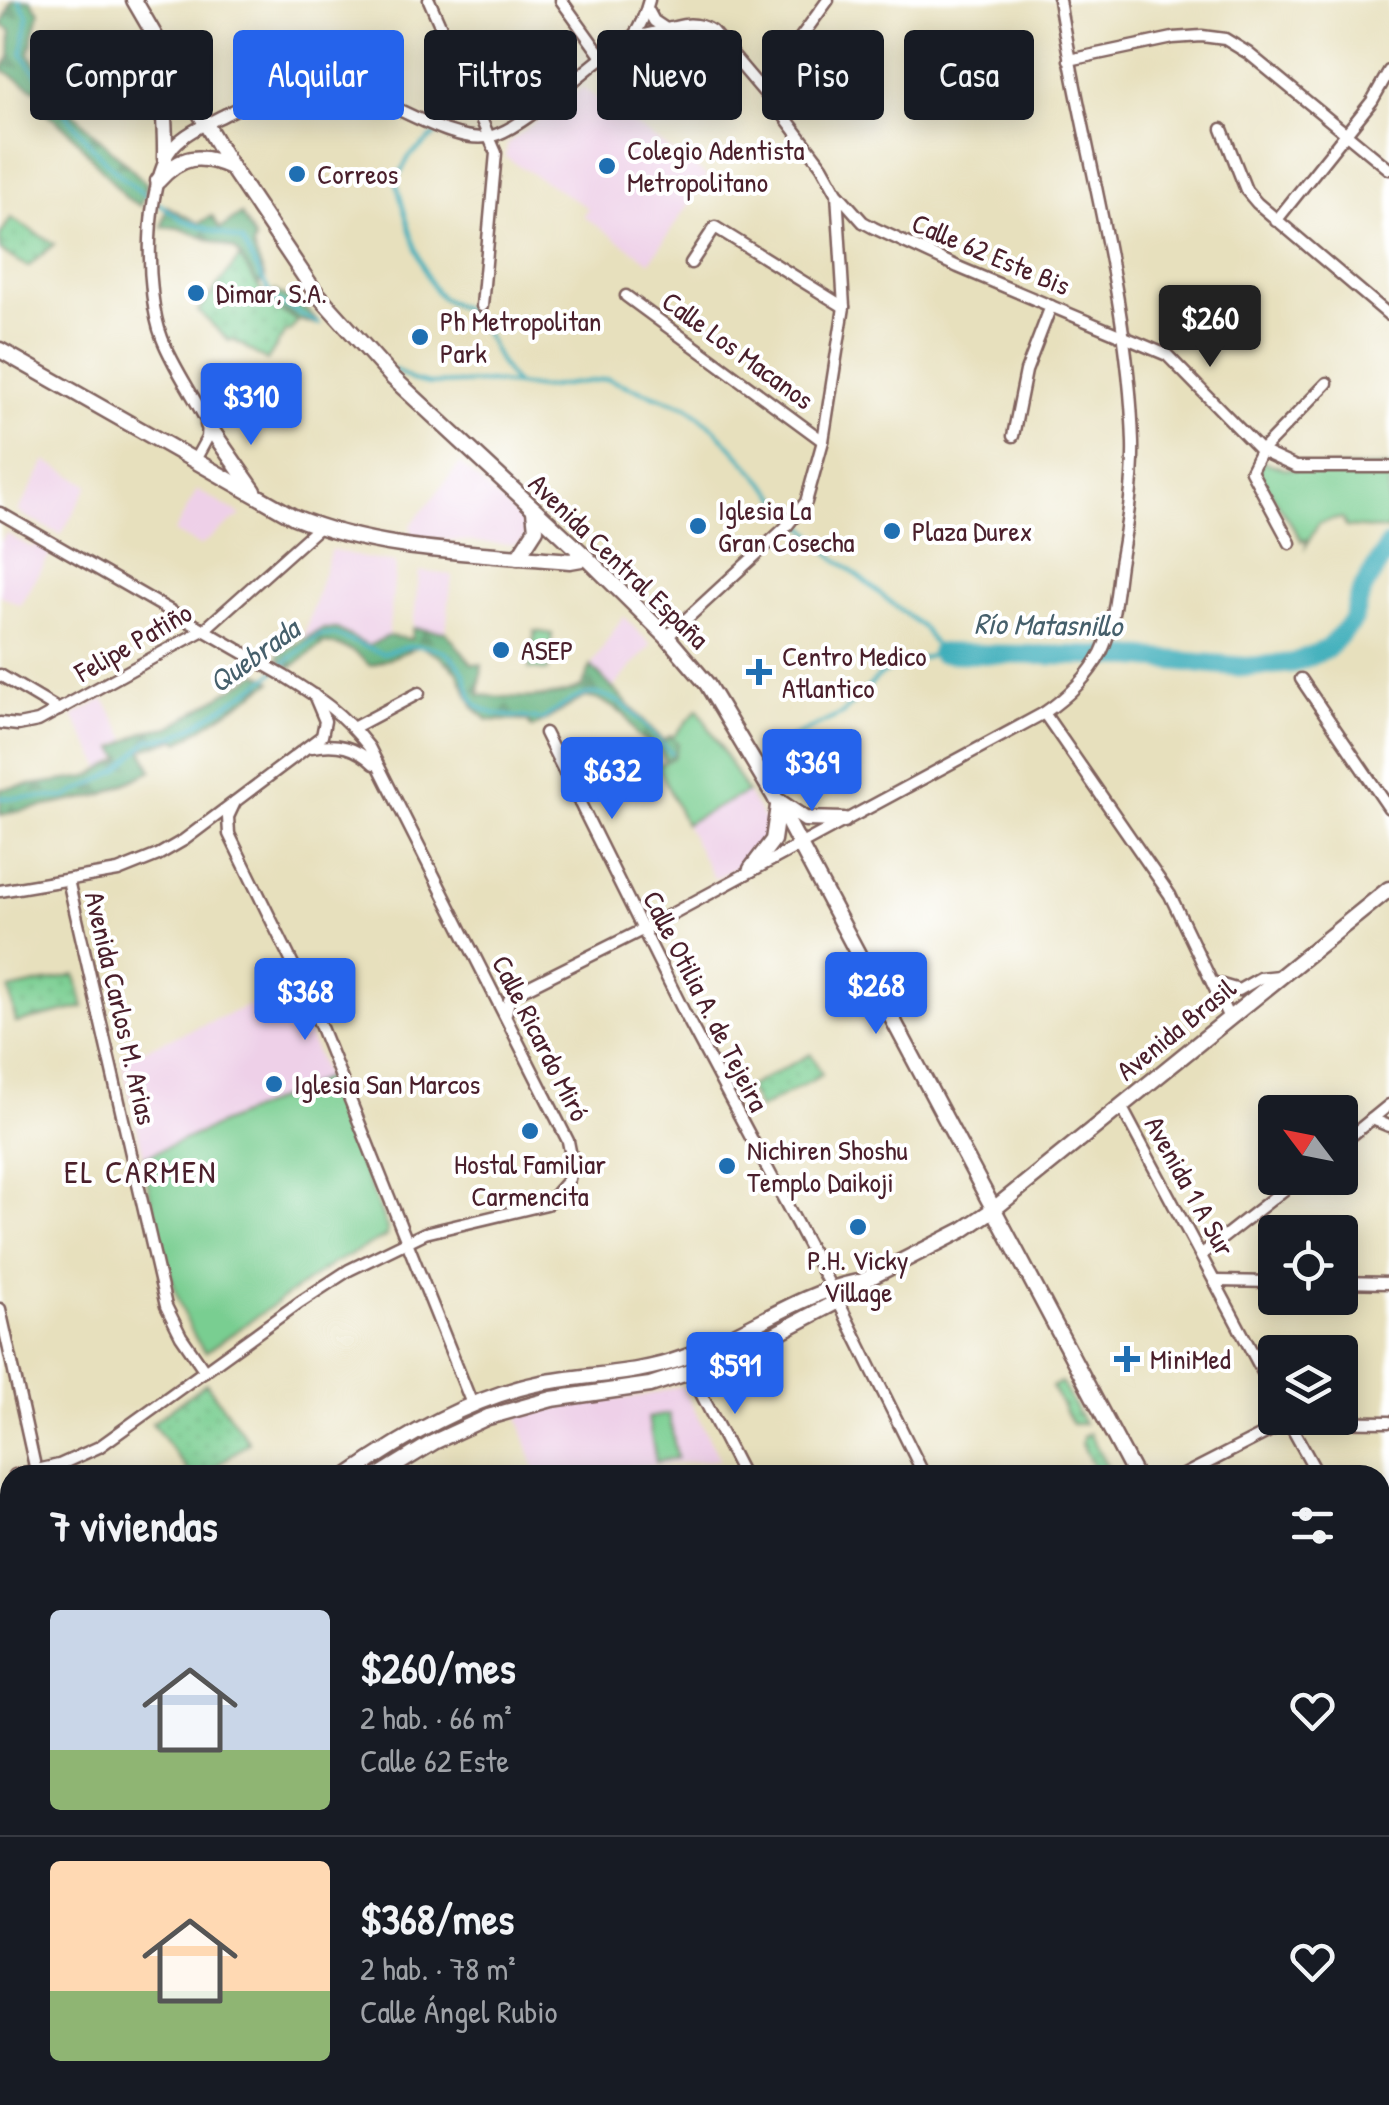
<!DOCTYPE html>
<html lang="es">
<meta charset="utf-8">
<style>
:root{--surface:#171b24;--page:#242831;--text:#f1f3f6;--muted:#9ea1a6;--line:#363941;--accent:#2563eb}
body{margin:0;font-family:"Patrick Hand",sans-serif;background:var(--page);color:var(--text);height:100vh;display:flex;flex-direction:column;font-size:38px;white-space:nowrap}
*{box-sizing:border-box;margin:0}
p{font-size:32px;color:var(--muted)}
.icon{flex:none;width:55px;height:55px;fill:none;stroke:currentColor;stroke-width:2;stroke-linecap:round;stroke-linejoin:round}
.map{position:relative;flex:1;overflow:hidden}
.side{position:absolute;left:0px;top:1465px;width:1390px;height:640px;display:flex;flex-direction:column;background:var(--surface);border-radius:30px 30px 0 0;box-shadow:0 5px 25px #0003}
.side>*{flex:none}
.banner{position:absolute;left:30px;top:30px;width:1330px;height:90px;display:flex;gap:20px}
.needle{width:65px;rotate:302deg}
.buttons{position:absolute;left:1258px;top:1095px;display:grid;gap:20px}
.buttons a{display:grid;place-items:center;width:100px;height:100px;border-radius:10px;background:var(--surface);box-shadow:0 5px 25px #0003;font-size:50px}
.price{position:absolute;translate:-50% -85px;padding:0 22px;border-radius:10px;background:var(--accent);color:#fff;font-size:32px;line-height:65px;filter:drop-shadow(0 2px 5px #0008)}
.price::after{content:'';position:absolute;left:50%;top:60px;width:30px;height:22px;margin-left:-15px;background:inherit;clip-path:polygon(0 0,100% 0,50% 100%)}
.price.current{background:#222;color:#fff}
ul{padding:0;list-style:none}
li{display:flex;align-items:center;gap:30px;height:250px;padding:0 50px}
li+li{border-top:2px solid var(--line)}
li span{display:grid;place-items:center;flex:none;width:280px;height:200px;border-radius:10px;color:#555}
li>.icon{margin-inline-start:auto}
span .icon{width:120px;height:120px;fill:#fffc;stroke-width:1}
li b{font-size:42px}
h2{display:flex;justify-content:space-between;align-items:center;height:120px;padding:0 50px;font-size:42px}
.chip{padding:0 35px;border-radius:10px;background:var(--surface);box-shadow:0 5px 25px #0003;font-size:35px;line-height:90px}
.chip.current{background:var(--accent);color:#fff}
.map>svg:first-child{display:block}
</style>
<div class="map">
<svg width="1389" height="2105" viewBox="0 0 1389 2105">
<defs>
<pattern id="grass-dots" width="8" height="8" patternUnits="userSpaceOnUse" patternTransform="scale(2.5)"><rect width="8" height="8" fill="#79ce91"/><path d="M2 2h.1M6 6h.1" fill="none" stroke="#6ab07d" stroke-width="1.8" stroke-linecap="round"/></pattern>
<pattern id="forest-firs" width="22" height="20" patternUnits="userSpaceOnUse" patternTransform="scale(2.5)"><rect width="22" height="20" fill="#62b17b"/><path d="M5 1l3.5 6h-7zM16 11l3.5 6h-7z" fill="#538f65"/></pattern>
</defs>
<rect width="100%" height="100%" fill="#fff"/>
<filter id="ink" filterUnits="userSpaceOnUse"><feTurbulence type="fractalNoise" baseFrequency=".01" numOctaves="2"/><feDisplacementMap in="SourceGraphic" scale="20" xChannelSelector="R" yChannelSelector="G"/><feConvolveMatrix kernelMatrix="1 2 1 2 8 2 1 2 1" color-interpolation-filters="sRGB"/></filter>
<filter id="wash" filterUnits="userSpaceOnUse"><feTurbulence type="fractalNoise" baseFrequency=".0048" numOctaves="4" result="noise"/><feDisplacementMap in="SourceGraphic" scale="40" xChannelSelector="R" yChannelSelector="G"/><feGaussianBlur stdDeviation="2.25" result="paint"/><feColorMatrix in="noise" values="0 0 0 0 0 0 0 0 0 0 0 0 0 0 0 0 0 1.4 0 .05"/><feComposite in="paint" operator="in"/></filter>
<g filter="url(#wash)">
<rect width="100%" height="100%" fill="#e7e0bd"/>
<g fill="#eed0e8">
<polygon points="582,88 707,176 650,262 583,216 588,208 505,157 508,143"/>
<polygon points="46,461 89,485 61,535 18,512"/>
<polygon points="460,464 530,528 523,541 515,545 411,537 411,525"/>
<polygon points="197,490 241,515 200,546 174,532"/>
<polygon points="6,533 32,548 35,544 51,553 20,605 0,595 0,544"/>
<polygon points="331,549 368,559 396,563 388,636 368,646 337,629 322,629 302,642"/>
<polygon points="419,571 452,575 446,632 413,628"/>
<polygon points="623,616 651,645 612,689 591,666"/>
<polygon points="104,699 127,739 113,747 118,758 102,768 73,716"/>
<polygon points="747,792 767,824 766,839 747,862 714,879 685,824"/>
<polygon points="291,988 326,1078 144,1157 121,1059"/>
<polygon points="682,1386 720,1460 610,1468 572,1475 537,1475 518,1416 575,1404 642,1396"/>
</g>
<g fill="url(#grass-dots)" stroke="#62765e" stroke-width="2.5">
<polygon points="11,218 54,244 28,267 0,250 0,235"/>
<polygon points="240,257 269,303 298,321 289,332 286,331 267,361 232,339 229,341 198,311"/>
<polygon points="535,631 552,634 548,671 529,669"/>
<polygon points="76,975 84,1007 16,1023 9,990"/>
<polygon points="811,1054 822,1075 759,1109 748,1087"/>
<polygon points="1061,1382 1084,1424 1072,1424 1052,1387"/>
<polygon points="206,1383 249,1442 204,1475 191,1475 152,1423"/>
<polygon points="1089,1433 1108,1468 1104,1475 1097,1475 1082,1444 1083,1437"/>
</g>
<g fill="url(#forest-firs)" stroke="#566853" stroke-width="2.5">
<polygon points="12,0 31,0 39,12 29,54 82,122 147,184 141,206 126,198 67,129 42,110 49,99 2,69 10,57 11,31 2,25"/>
<polygon points="167,206 199,223 212,216 220,229 241,214 255,240 253,248 265,279 258,285 236,250 179,228 162,227"/>
<path d="M275,291l31,18 13,15c-20,-2 -41,-10 -54,-26z"/>
<path d="M413,628l33,4 26,32 10,1 -3,30c37,3 69,6 103,-8l9,-21 73,75 6,-5 8,7 -4,15 -9,4 -4,-10 -24,-16 -11,-20 -25,-16 -16,-3 -53,31 -5,-7 -39,-1 -13,-11 -18,-38 -19,-16 -18,-9 -50,20c-13,-14 -26,-21 -46,-23l-33,25 -12,-9v-5l43,-25h15l31,17 20,-10 23,3z"/>
<polygon points="258,673 272,682 180,742 176,739 142,749 152,771 102,795 0,815 0,789 88,777 121,759 115,748 146,731 170,727"/>
</g>
<g fill="#79ce91" stroke="#62765e" stroke-width="2.5">
<polygon points="1262,461 1285,469 1389,467 1389,530 1346,527 1342,518 1319,523 1306,546 1306,539 1302,541 1262,479 1259,471"/>
<polygon points="698,709 747,792 685,824 658,766 674,757 678,743 672,738"/>
<path d="M326,1078l61,150v8l-55,28 -126,88c-26,-22 -60,-159 -62,-195z"/>
<polygon points="669,1414 677,1458 656,1462 648,1418"/>
<polygon points="711,2095 849,2095 861,2105 717,2105"/>
</g>
<g fill="none" stroke-linecap="round" stroke-linejoin="round">
<g stroke="#40afbb" stroke-width="4">
<path d="M19,0l9,16 -6,38c38,50 74,110 128,144"/>
<path d="M435,135l-26,22 -13,24c7,26 26,100 45,116 11,9 24,9 33,20 17,20 23,48 41,66"/>
<polyline points="158,203 183,220 242,241 273,299 319,324"/>
<polyline points="393,369 412,380 429,384 492,382 541,388 607,379 688,407 715,429 830,554 923,628 940,653 904,663 880,675 842,714 782,742"/>
<path d="M0,798l66,-1 30,-15 22,-12 31,-30 24,-3 18,-9 71,-46 57,-47h16l48,19c31,-12 63,-14 81,19 4,9 4,22 11,30 14,16 46,12 66,17 14,-8 34,-25 49,-26 32,-3 61,39 81,59"/>
</g>
<polyline stroke="#40afbb" stroke-width="20" points="940,653 1135,657 1246,667 1293,663 1327,649 1352,622 1362,590 1389,546"/>
</g>
</g>
<g filter="url(#ink)">
<g fill="none" stroke-linecap="round" stroke-linejoin="round">
<g stroke="#81635e" stroke-width="15">
<g id="minor">
<polyline points="429,0 496,153 482,306"/>
<polyline points="561,0 602,57"/>
<polyline points="647,8 654,21 666,29"/>
<path d="M633,36c29,0 52,-22 79,-5l73,86 37,49 15,27 7,114 -21,134 -17,61 -21,26 -118,109"/>
<polyline points="1069,60 1173,38 1202,36 1225,39 1248,53 1389,169"/>
<polyline points="763,89 828,0"/>
<polyline points="1222,129 1246,190 1257,203 1389,315"/>
<polyline points="839,195 863,222 874,228 958,267 1167,355 1261,451 1296,467 1389,467"/>
<polyline points="1276,221 1372,101 1389,71"/>
<polyline points="691,263 715,227 844,307"/>
<polyline points="626,296 823,441"/>
<polyline points="1013,436 1026,371 1051,306"/>
<path d="M195,460l12,-22 1,-13c-14,-30 -34,-56 -46,-87 -17,-43 -19,-156 12,-192 13,-15 35,-23 52,-32 33,-16 71,-35 108,-29 45,6 118,63 158,51 31,-8 83,-58 111,-79 9,-7 23,-13 31,-22 7,-9 12,-24 15,-35"/>
<path d="M0,513l284,163c37,23 57,36 85,71l199,394 4,20 -3,18 -22,25 -122,29 -76,37 -49,32 -201,145 -40,18 -44,10"/>
<polyline points="1290,543 1251,471 1261,451 1327,383"/>
<polyline points="0,675 59,710"/>
<polyline points="1301,679 1389,808"/>
<polyline points="1044,713 1170,895 1229,1018"/>
<polyline points="0,723 18,725 38,721 205,629 319,527"/>
<polyline points="353,728 419,693"/>
<polyline points="545,733 684,1012 838,1301 924,1475"/>
<path d="M312,747c25,-5 44,0 62,17"/>
<polyline points="235,802 228,817 229,834 308,995 472,1404"/>
<polyline points="68,880 166,1306 181,1336 205,1371"/>
<polyline points="0,891 118,871 158,855 184,840 322,736 325,721 314,695"/>
<polyline points="1212,982 1239,990 1260,978 1279,976"/>
<path d="M506,1014l3,-14 5,-6 130,-65 400,-216c22,-15 44,-36 57,-60 13,-27 15,-60 19,-89 7,-39 14,-82 13,-121 -4,-146 -51,-298 -74,-443"/>
<polyline points="1121,1106 1275,1395"/>
<polyline points="1372,1119 1389,1126"/>
<polyline points="1340,1145 1389,1105"/>
<polyline points="1202,1254 1299,1178"/>
<polyline points="1217,1281 1275,1282"/>
<polyline points="1340,1282 1389,1283"/>
<polyline points="0,1309 36,1471"/>
<polyline points="691,1374 743,1475"/>
<polyline points="1287,1419 1318,1475"/>
<polyline points="1184,1475 1289,1421 1389,1422"/>
<polyline points="1380,1560 1389,1560"/>
<polyline points="1380,1592 1389,1609"/>
<polyline points="1380,1738 1389,1733"/>
<polyline points="153,2095 159,2105"/>
<polyline points="263,2095 268,2105"/>
<polyline points="421,2095 426,2105"/>
<polyline points="615,2095 620,2105"/>
<polyline points="1263,2095 1276,2105"/>
<polyline points="293,2105 311,2095"/>
<polyline points="448,2105 464,2095"/>
<polyline points="985,2105 999,2095"/>
<polyline points="1011,2105 1026,2095"/>
</g>
</g>
<g stroke="#81635e" stroke-width="19">
<g id="major">
<polyline points="134,0 231,167 313,289 392,377 587,558 667,637 707,684 774,796 1135,1475"/>
<path d="M164,52c-4,36 2,71 1,107"/>
<path d="M158,181c23,-26 42,-28 73,-14"/>
<path d="M0,350l294,167c88,36 183,35 276,44l17,-3"/>
<polyline points="208,425 254,491"/>
<polyline points="518,557 536,529 534,511"/>
<polyline points="780,802 805,819 844,820"/>
<polyline points="751,869 773,840 778,806"/>
<path d="M349,1475c57,-40 123,-78 192,-92 47,-9 96,-8 142,-25 59,-21 114,-64 174,-76"/>
<polyline points="380,1475 434,1442 488,1417 552,1399 650,1385 724,1361 838,1301 863,1281 963,1230 994,1209 1389,889"/>
<polyline points="0,1654 10,1652"/>
<polyline points="0,1671 10,1669"/>
<polyline points="1380,1903 1389,1914"/>
</g>
</g>
<use href="#minor" stroke="#fff" stroke-width="10"/>
<use href="#major" stroke="#fff" stroke-width="14"/>
</g>
</g>
<g fill="#1f6fb2" stroke="#fff" stroke-width="4">
<circle cx="607" cy="166" r="10"/>
<circle cx="297" cy="174" r="10"/>
<circle cx="196" cy="293" r="10"/>
<circle cx="420" cy="337" r="10"/>
<circle cx="698" cy="526" r="10"/>
<circle cx="892" cy="531" r="10"/>
<circle cx="501" cy="650" r="10"/>
<path d="M754 657h10v10h10v10h-10v10h-10v-10h-10v-10h10z"/>
<circle cx="274" cy="1084" r="10"/>
<circle cx="530" cy="1131" r="10"/>
<circle cx="727" cy="1166" r="10"/>
<circle cx="858" cy="1227" r="10"/>
<path d="M1122 1344h10v10h10v10h-10v10h-10v-10h-10v-10h10z"/>
</g>
<g text-anchor="middle" stroke-width="8" stroke-linejoin="round" paint-order="stroke">
<g font-size="28" fill="#4a1f2b" stroke="#fff" text-anchor="start">
<text x="627" y="160">Colegio Adentista<tspan x="627" dy="32">Metropolitano</tspan></text>
<text x="317" y="184">Correos</text>
<text x="216" y="303">Dimar, S.A.</text>
<text x="440" y="331">Ph Metropolitan<tspan x="440" dy="32">Park</tspan></text>
<text x="718" y="520">Iglesia La<tspan x="718" dy="32">Gran Cosecha</tspan></text>
<text x="912" y="541">Plaza Durex</text>
<text x="521" y="660">ASEP</text>
<text x="782" y="666">Centro Medico<tspan x="782" dy="32">Atlantico</tspan></text>
<text x="294" y="1094">Iglesia San Marcos</text>
<text x="747" y="1160">Nichiren Shoshu<tspan x="747" dy="32">Templo Daikoji</tspan></text>
<text x="530" y="1174" text-anchor="middle">Hostal Familiar<tspan x="530" dy="32">Carmencita</tspan></text>
<text x="858" y="1270" text-anchor="middle">P.H. Vicky<tspan x="858" dy="32">Village</tspan></text>
<text x="1150" y="1369">MiniMed</text>
</g>
<g font-size="28" fill="#4a1f2b" stroke="#fff">
<text transform="translate(991 254) rotate(23)" y="10">Calle 62 Este Bis</text>
<text transform="translate(738 350) rotate(36)" y="10">Calle Los Macanos</text>
<text transform="translate(619 561) rotate(44)" y="10">Avenida Central España</text>
<text transform="translate(133 642) rotate(-30)" y="10">Felipe Patiño</text>
<text transform="translate(706 1001) rotate(63)" y="10">Calle Otilia A. de Tejeira</text>
<text transform="translate(121 1008) rotate(77)" y="10">Avenida Carlos M. Arias</text>
<text transform="translate(1176 1029) rotate(-39)" y="10">Avenida Brasil</text>
<text transform="translate(541 1038) rotate(63)" y="10">Calle Ricardo Miró</text>
<text transform="translate(1190 1186) rotate(61)" y="10">Avenida 1 A Sur</text>
</g>
<g font-size="30" font-style="italic" fill="#46606c" stroke="#fff">
<text transform="translate(1048 625) rotate(1)" y="10">Río Matasnillo</text>
<text transform="translate(254 656) rotate(-36)" y="10">Quebrada</text>
</g>
<g font-size="32" letter-spacing="2.5" fill="#4a1f2b" stroke="#fff">
<text x="141" y="1183">EL CARMEN</text>
</g>
</g>
</svg>
<div class="buttons">
<a><svg class="needle" viewBox="-14 -14 28 28"><path d="M0-13l5 13h-10z" fill="#e53935"/><path d="M0 13l5-13h-10z" fill="#9ea1a6"/></svg></a>
<a><svg class="icon" aria-label="locate" viewBox="0 0 24 24"><circle cx="12" cy="12" r="6"/><path d="M12 2v4M12 18v4M2 12h4M18 12h4"/></svg></a>
<a><svg class="icon" aria-label="layers" viewBox="0 0 24 24"><path d="M12 4l9 5-9 5-9-5zM3 14l9 5 9-5"/></svg></a>
</div>
<b class="price current" style="left:1210px;top:370px">$260</b>
<b class="price" style="left:251px;top:448px">$310</b>
<b class="price" style="left:812px;top:814px">$369</b>
<b class="price" style="left:612px;top:822px">$632</b>
<b class="price" style="left:876px;top:1037px">$268</b>
<b class="price" style="left:305px;top:1043px">$368</b>
<b class="price" style="left:735px;top:1417px">$591</b>
<div class="banner">
<a class="chip">Comprar</a>
<a class="chip current">Alquilar</a>
<a class="chip">Filtros</a>
<a class="chip">Nuevo</a>
<a class="chip">Piso</a>
<a class="chip">Casa</a>
</div>
<section class="side">
<h2>7 viviendas<svg class="icon" aria-label="filters" viewBox="0 0 24 24"><path d="M4 7h16M4 17h16"/><circle cx="9" cy="7" r="2"/><circle cx="15" cy="17" r="2"/></svg></h2>
<ul>
<li><span style="background:linear-gradient(#c9d6e8 70%,#8fb573 0)"><svg class="icon" aria-label="home" viewBox="0 0 24 24"><path d="M3 11l9-7 9 7M6 9v11h12V9"/></svg></span><div><b>$260/mes</b><p>2 hab. · 66 m²</p><p>Calle 62 Este</p></div><svg class="icon" aria-label="heart" viewBox="0 0 24 24"><path d="M12 20l-8-8c-3-5 5-10 8-4 3-6 11-1 8 4z"/></svg></li>
<li><span style="background:linear-gradient(#ffd9b3 65%,#8fb573 0)"><svg class="icon" aria-label="home" viewBox="0 0 24 24"><path d="M3 11l9-7 9 7M6 9v11h12V9"/></svg></span><div><b>$368/mes</b><p>2 hab. · 78 m²</p><p>Calle Ángel Rubio</p></div><svg class="icon" aria-label="heart" viewBox="0 0 24 24"><path d="M12 20l-8-8c-3-5 5-10 8-4 3-6 11-1 8 4z"/></svg></li>
</ul>
</section>
</div>
